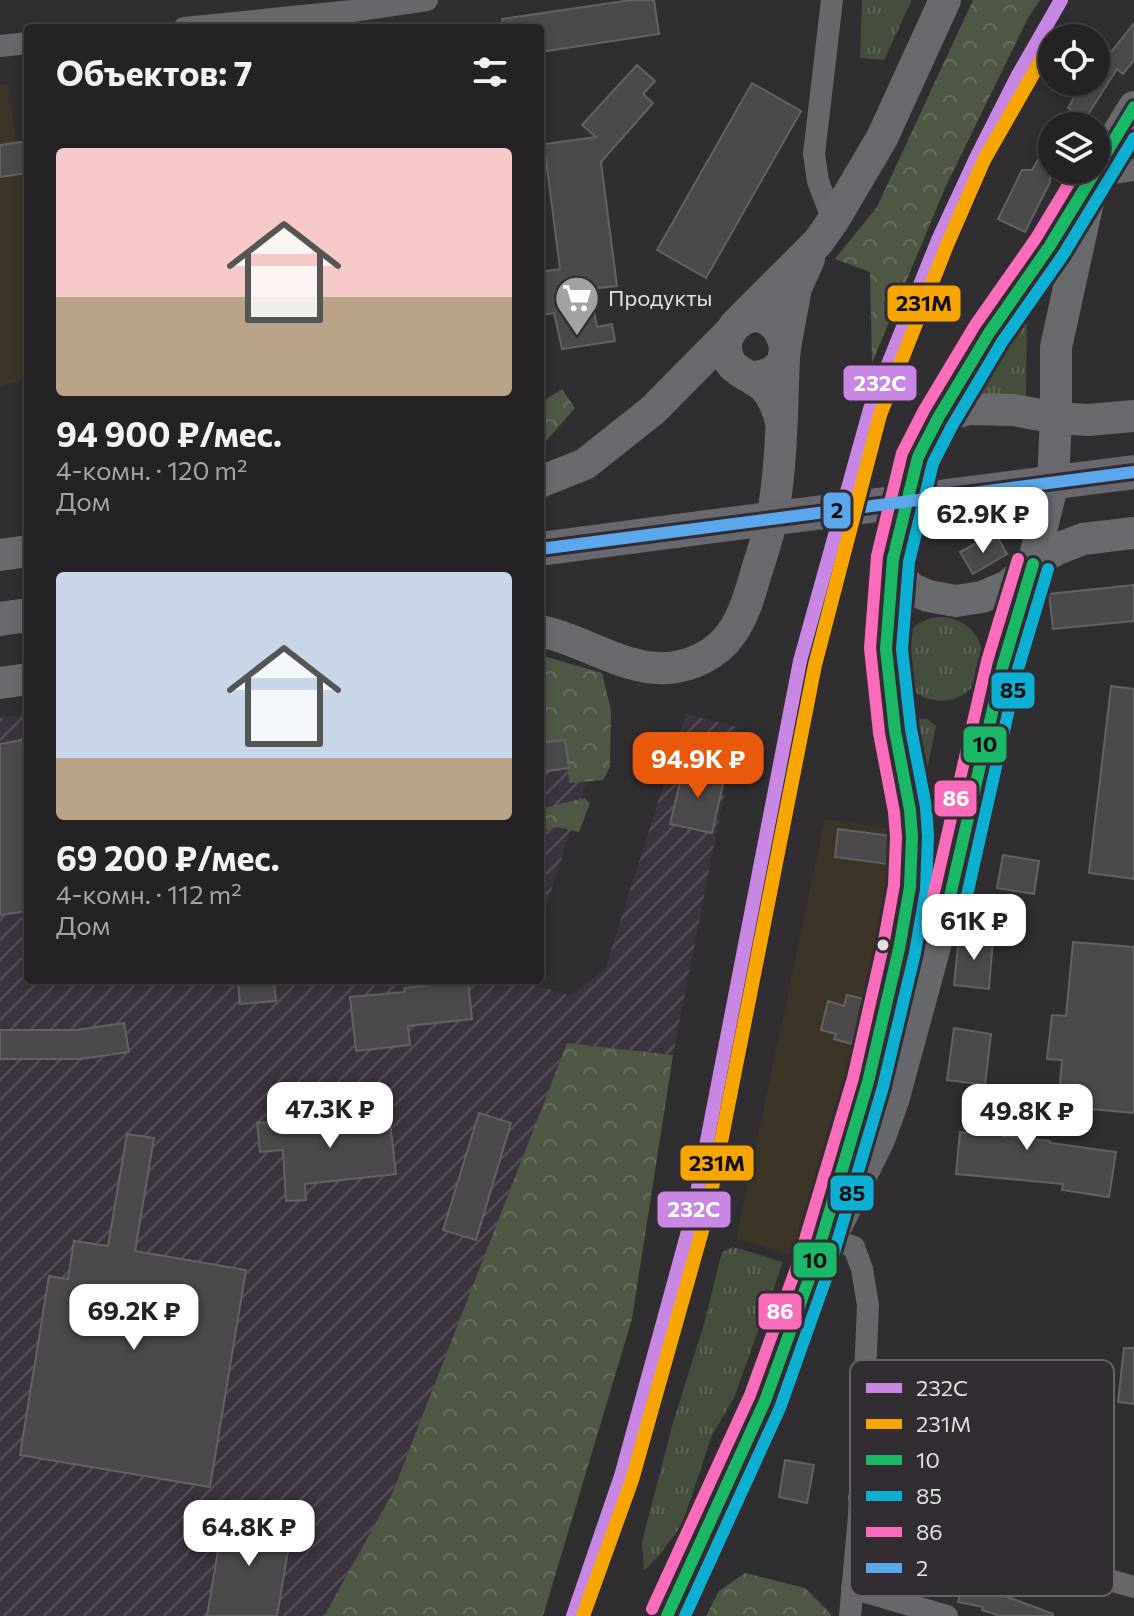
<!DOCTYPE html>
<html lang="ru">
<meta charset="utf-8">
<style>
:root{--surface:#252226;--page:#2d2a2e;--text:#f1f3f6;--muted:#a3a4a7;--line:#423f43;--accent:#ea580c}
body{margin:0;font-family:Commissioner,sans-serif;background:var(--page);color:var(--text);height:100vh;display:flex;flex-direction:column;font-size:30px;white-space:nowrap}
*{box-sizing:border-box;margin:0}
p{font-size:26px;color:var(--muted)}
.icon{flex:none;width:44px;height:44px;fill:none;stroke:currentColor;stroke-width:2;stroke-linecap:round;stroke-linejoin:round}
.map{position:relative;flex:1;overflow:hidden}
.side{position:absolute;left:24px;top:24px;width:520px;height:960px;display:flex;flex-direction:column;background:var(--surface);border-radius:8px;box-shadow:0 4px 12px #0003,0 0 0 2px var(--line)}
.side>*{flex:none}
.controls{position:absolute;left:1038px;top:24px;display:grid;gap:16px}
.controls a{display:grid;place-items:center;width:72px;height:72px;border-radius:50%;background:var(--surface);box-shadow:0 4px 12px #0003,0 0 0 2px var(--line);font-size:40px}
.price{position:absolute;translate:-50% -68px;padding:0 18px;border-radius:16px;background:#fff;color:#222;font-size:26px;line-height:52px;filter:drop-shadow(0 2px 4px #0008)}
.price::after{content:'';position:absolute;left:50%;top:48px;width:24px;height:18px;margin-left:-12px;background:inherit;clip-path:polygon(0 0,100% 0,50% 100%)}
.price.selected{background:var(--accent);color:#fff}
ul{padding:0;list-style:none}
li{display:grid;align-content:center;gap:16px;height:424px;padding:0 32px}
li span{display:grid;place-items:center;height:248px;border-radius:8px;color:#555}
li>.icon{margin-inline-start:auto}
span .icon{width:144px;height:144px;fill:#fffc;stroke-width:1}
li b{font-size:34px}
h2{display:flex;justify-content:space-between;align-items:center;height:96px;padding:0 32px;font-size:34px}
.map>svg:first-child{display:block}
</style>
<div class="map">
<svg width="1134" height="1616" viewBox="0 0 1134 1616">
<defs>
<pattern id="industrial-furrows" width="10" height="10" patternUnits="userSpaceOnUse" patternTransform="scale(2)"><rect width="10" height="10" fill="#3b333d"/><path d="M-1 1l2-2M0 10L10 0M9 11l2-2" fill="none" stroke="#575059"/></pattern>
<pattern id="grass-tufts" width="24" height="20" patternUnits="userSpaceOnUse" patternTransform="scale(2)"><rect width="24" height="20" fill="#454d3c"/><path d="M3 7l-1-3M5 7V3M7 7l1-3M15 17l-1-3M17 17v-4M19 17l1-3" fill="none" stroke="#606658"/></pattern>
<pattern id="forest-crowns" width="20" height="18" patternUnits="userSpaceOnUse" patternTransform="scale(2)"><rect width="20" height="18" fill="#4e5844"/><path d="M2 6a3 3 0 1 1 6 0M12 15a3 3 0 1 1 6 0" fill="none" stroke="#67705f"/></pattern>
</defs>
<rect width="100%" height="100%" fill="#312e32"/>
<g fill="#3c3427">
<polygon points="8,84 28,223 28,379 0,386 0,85"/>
<polygon points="825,819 901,830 896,907 857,1079 803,1257 736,1239"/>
</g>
<g fill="url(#industrial-furrows)">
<polygon points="540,660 592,764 540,925"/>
<polygon points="28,714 28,980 522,980 570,996 605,969 686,714 737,727 673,1055 567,1043 392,1494 324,1616 0,1616 0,718"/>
</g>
<g fill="url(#grass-tufts)">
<polygon points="862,0 912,0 884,60 860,58"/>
<polygon points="1027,321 1026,397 976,395 980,388"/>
<circle cx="941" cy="659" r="42"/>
<polygon points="980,713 895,1067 884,1081 971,715"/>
<polygon points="912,718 927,719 936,726 925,778"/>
<polygon points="733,1247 783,1262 734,1398 712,1435 682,1525 660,1554 644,1571 642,1542 672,1426 703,1327 722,1252"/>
</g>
<g fill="url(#forest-crowns)">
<polygon points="973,0 1040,0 1028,18 945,188 872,363 870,272 835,259 877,207"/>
<polygon points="562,389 575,408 540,448 540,403"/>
<polygon points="540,655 602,673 611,710 610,767 603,780 569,783 565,740 540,743"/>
<polygon points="585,798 590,803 579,832 558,827 540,831 540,809"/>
<polygon points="567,1043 673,1055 632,1319 543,1616 324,1616 392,1494"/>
<polygon points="745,1573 805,1588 831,1614 831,1616 706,1616 719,1591"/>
</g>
<g fill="#4c494a" stroke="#646162" stroke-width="2">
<polygon points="631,0 654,0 659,34 540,52 540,28 503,28 502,19"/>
<polygon points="1134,23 1134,60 1123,74 1117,69 1085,119 1068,108 1083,82 1096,82 1096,56 1104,61"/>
<polygon points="637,65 655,81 643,94 653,103 601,162 617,286 590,289 597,327 612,324 615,341 562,349 554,313 540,315 540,272 560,269 544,144 596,137 582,125"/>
<polygon points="752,83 801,111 706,278 657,250"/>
<polygon points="1050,139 1050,182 1025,232 998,219 1022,170 1032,170"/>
<polygon points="28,141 28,173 0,177 0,145"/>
<polygon points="998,538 1007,554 973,574 960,552 977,543 979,548"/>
<polygon points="1134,585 1134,621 1053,629 1049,594"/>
<polygon points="1111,686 1134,689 1134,879 1089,873"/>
<polygon points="22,740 28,784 28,911 0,915 0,744"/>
<polygon points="565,740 569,768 540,772 540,743"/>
<polygon points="684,766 725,775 712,833 670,824"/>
<polygon points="838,829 892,836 888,864 835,857"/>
<polygon points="1003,855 1039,861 1034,894 997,888"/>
<polygon points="959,936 993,939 989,989 954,985"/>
<polygon points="1073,942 1134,947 1134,1113 1058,1106 1062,1060 1047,1059 1052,1015 1066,1016"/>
<polygon points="274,980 276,1001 240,1004 238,983"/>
<polygon points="468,981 472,1019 408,1026 410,1045 356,1051 350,997 405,992 404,988"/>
<polygon points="847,995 864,999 852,1044 834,1039 836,1034 821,1030 828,1001 844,1006"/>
<polygon points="124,1023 129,1052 80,1059 0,1059 0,1030 76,1030"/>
<polygon points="954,1028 991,1034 985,1085 947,1080"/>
<polygon points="976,1084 1009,1089 1003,1136 1050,1141 1050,1143 1116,1152 1109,1197 1062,1190 1063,1184 956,1174 960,1132 969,1133"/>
<polygon points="389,1113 396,1174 305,1184 306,1200 286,1201 283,1150 260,1152 257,1123 301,1120 301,1123"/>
<polygon points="479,1113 511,1123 476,1240 443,1230"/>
<polygon points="127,1134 154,1138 135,1251 246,1270 210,1487 20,1455 49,1276 68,1279 74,1241 108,1246"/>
<polygon points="1124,1348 1134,1348 1134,1404 1118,1402"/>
<polygon points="785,1460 814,1465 807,1503 779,1497"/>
<polygon points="224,1515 292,1527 277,1616 207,1616"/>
<polygon points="962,1583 984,1588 1053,1614 1053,1616 1000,1616 982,1610 983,1607 958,1602"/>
</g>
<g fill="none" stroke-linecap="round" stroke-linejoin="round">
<g stroke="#67686b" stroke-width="22">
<polyline points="832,0 814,154 818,181 833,221"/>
<polyline points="184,28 352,11 427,0"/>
<polyline points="0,46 28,43"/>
<polyline points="1094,176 1134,170"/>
<polyline points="832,1239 854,1247 862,1269 868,1305 859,1516 850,1616"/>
<polyline points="859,1498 1077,1571 1134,1587"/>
<polyline points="852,1588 947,1616"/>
</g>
<g stroke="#67686b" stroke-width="28">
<polyline points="840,1223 881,1140 895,1101 941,932 1003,665 1033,564"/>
<polyline points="667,1616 765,1401 813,1268 868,1082 899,949 910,887 912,837 910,810 895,731 886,649 893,559"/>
</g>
<g stroke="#696a6e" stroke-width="32">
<polyline points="1134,107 1049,247 989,333 938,418 918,457 893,559 900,577 912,589 928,596 956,601 982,597 1008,586 1033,564 1057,549 1083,539 1134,533"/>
<polyline points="735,325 818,242 833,221 882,138 945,0"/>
<polyline points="785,347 796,288 809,259"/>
<path d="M752,377c62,-2 24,-86 -15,-53 -6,6 -11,14 -11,22 -1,26 24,27 39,42 9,10 12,21 16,33"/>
<polyline points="938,418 969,409 1014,410 1056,418 1088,420 1134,416"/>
<polyline points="540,482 585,464 653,410 730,332"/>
<polyline points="0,555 28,551"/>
<polyline points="1033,564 1053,482 1056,418 1056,347 1089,197"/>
<path d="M540,631c43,8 83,40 128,37 24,-2 49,-14 63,-34 13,-18 19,-40 25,-61 7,-21 14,-44 18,-65 8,-51 8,-101 10,-153"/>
<polyline points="0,683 28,679"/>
</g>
<g stroke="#68686e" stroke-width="34">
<polyline points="540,549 676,531"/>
<polyline points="0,619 28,615"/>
</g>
<polyline stroke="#68686e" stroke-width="34" points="676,531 1134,472"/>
<g stroke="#322d33" stroke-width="18">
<g id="bus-1">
<polyline points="1096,170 1134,107"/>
<polyline points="943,927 1003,665 1033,564"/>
<polyline points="667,1616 765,1401 813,1268 868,1082 899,949 910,887 912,837 910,810 895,731 886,649 893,559 918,457 938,418 989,333 1049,247 1096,170"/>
</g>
</g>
<g stroke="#322d33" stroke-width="18">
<g id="bus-2">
<polyline points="959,931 1018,669 1048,569"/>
<polyline points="685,1616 780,1408 828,1273 883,1087 915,953 926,890 928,836 926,807 911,729 902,649 909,562 933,463 952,426 1002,342 1063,255 1134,138"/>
</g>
</g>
<g stroke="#322d33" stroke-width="18">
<g id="bus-3">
<polyline points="927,923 987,661 1018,559"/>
<polyline points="652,1609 750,1395 798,1263 853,1078 883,946 894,885 896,837 894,812 879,733 870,648 877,556 902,453 924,410 975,325 1036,238 1077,170"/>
</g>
</g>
<g stroke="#322d33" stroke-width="18">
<polyline id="bus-4" points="540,549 1134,472"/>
</g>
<use href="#bus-1" stroke="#1ab867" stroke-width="12"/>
<use href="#bus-2" stroke="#0dafd3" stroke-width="12"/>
<use href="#bus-3" stroke="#fb6dba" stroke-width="12"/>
<use href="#bus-4" stroke="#5aa8eb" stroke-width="12"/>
<g stroke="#322d33" stroke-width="20">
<polyline id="rail-1" points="573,1616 621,1476 693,1213 800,661 870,409 938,240 977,156 1018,75 1061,0"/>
</g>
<g stroke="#322d33" stroke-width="20">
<polyline id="rail-2" points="583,1616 632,1480 707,1213 815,665 880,415 947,245 984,160 1052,41"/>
</g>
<use href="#rail-1" stroke="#c787e3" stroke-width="14"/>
<use href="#rail-2" stroke="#f7a600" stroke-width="14"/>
</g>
<defs>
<g id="supermarket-pin" transform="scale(2.3)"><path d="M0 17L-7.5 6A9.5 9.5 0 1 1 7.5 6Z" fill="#a4a1a5" stroke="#322d33"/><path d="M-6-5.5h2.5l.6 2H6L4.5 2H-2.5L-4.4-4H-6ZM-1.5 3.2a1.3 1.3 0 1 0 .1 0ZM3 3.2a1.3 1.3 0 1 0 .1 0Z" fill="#fff"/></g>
</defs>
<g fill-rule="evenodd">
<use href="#supermarket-pin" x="577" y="298"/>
</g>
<circle fill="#e2dfe3" stroke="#322d33" stroke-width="3" cx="883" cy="945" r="7"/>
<g text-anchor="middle" stroke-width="6" stroke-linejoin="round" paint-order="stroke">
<g font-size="22" fill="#e2dfe3" stroke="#322d33" text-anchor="start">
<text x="608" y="306">Продукты</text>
</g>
</g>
<rect x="850" y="1360" width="264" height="236" rx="12" fill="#322d33" stroke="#676268" stroke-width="2"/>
<rect x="866" y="1383" width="36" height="10" fill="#c787e3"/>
<rect x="866" y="1419" width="36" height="10" fill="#f7a600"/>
<rect x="866" y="1455" width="36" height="10" fill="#1ab867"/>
<rect x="866" y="1491" width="36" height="10" fill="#0dafd3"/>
<rect x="866" y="1527" width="36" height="10" fill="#fb6dba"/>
<rect x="866" y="1563" width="36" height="10" fill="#5aa8eb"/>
<g font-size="22" fill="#e2dfe3">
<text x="916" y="1396">232C</text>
<text x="916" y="1432">231М</text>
<text x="916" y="1468">10</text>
<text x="916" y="1504">85</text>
<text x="916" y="1540">86</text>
<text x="916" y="1576">2</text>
</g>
<g stroke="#322d33" stroke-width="3">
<rect x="886" y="284" width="76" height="39" rx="8" fill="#f7a600"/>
<rect x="842" y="364" width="76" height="38" rx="8" fill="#c787e3"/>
<rect x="822" y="491" width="30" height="39" rx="8" fill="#5aa8eb"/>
<rect x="990" y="671" width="46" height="39" rx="8" fill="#0dafd3"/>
<rect x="962" y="725" width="46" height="39" rx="8" fill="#1ab867"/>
<rect x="933" y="779" width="45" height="39" rx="8" fill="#fb6dba"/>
<rect x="679" y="1144" width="76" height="38" rx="8" fill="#f7a600"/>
<rect x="829" y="1174" width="46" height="38" rx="8" fill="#0dafd3"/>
<rect x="656" y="1190" width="76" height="39" rx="8" fill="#c787e3"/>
<rect x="792" y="1241" width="46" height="38" rx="8" fill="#1ab867"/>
<rect x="757" y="1292" width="46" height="39" rx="8" fill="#fb6dba"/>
</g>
<g font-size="22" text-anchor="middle" font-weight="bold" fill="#fff">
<text x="880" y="391">232C</text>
<text x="956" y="806">86</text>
<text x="694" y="1217">232C</text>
<text x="780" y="1319">86</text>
</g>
<g font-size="22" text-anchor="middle" font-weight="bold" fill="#111">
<text x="924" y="311">231М</text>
<text x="837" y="518">2</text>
<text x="1013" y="698">85</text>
<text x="985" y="752">10</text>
<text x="717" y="1171">231М</text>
<text x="852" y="1201">85</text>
<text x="815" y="1268">10</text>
</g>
</svg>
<div class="controls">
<a><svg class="icon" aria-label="locate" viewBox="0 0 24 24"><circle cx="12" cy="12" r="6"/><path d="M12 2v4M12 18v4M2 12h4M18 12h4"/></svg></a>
<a><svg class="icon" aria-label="layers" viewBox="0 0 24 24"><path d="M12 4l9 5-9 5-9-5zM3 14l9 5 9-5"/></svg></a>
</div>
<b class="price" style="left:983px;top:555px">62.9K ₽</b>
<b class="price selected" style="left:698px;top:800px">94.9K ₽</b>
<b class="price" style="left:974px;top:962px">61K ₽</b>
<b class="price" style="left:330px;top:1150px">47.3K ₽</b>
<b class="price" style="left:1027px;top:1152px">49.8K ₽</b>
<b class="price" style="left:134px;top:1352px">69.2K ₽</b>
<b class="price" style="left:249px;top:1568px">64.8K ₽</b>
<section class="side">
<h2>Объектов: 7<svg class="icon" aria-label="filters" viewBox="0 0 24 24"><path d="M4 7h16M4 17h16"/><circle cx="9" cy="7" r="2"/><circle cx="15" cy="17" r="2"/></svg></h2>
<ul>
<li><span style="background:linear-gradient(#f6c9c9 60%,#b9a48a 0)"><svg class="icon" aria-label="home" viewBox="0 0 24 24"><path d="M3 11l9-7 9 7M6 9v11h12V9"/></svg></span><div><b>94 900 ₽/мес.</b><p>4-комн. · 120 m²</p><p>Дом</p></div></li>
<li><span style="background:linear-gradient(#c9d6e8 75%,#b9a48a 0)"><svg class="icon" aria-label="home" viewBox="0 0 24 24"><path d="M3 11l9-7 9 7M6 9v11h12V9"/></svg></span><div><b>69 200 ₽/мес.</b><p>4-комн. · 112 m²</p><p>Дом</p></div></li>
</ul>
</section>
</div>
